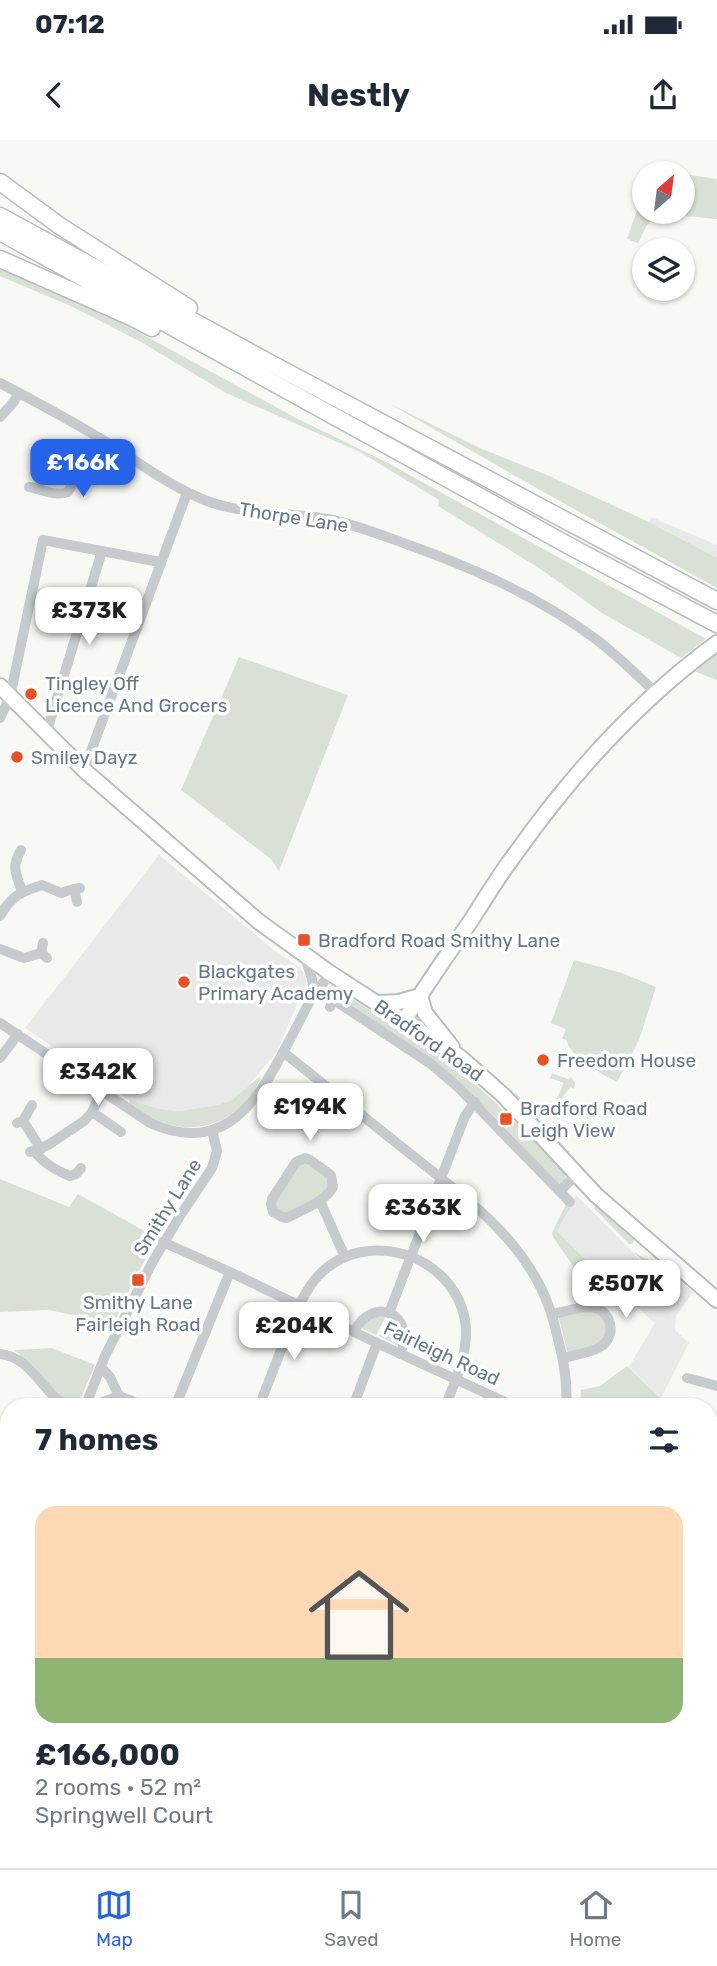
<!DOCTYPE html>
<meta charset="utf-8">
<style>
:root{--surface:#fff;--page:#f2f2f3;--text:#1f2937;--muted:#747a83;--line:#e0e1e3;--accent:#2563eb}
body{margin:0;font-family:Rubik,sans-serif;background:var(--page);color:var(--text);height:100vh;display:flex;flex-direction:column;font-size:26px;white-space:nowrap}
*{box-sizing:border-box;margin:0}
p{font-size:23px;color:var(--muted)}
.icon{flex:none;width:38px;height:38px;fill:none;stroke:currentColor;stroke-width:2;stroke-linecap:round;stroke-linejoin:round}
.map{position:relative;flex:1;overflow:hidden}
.panel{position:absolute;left:0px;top:1258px;width:718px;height:471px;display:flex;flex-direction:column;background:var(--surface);border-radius:28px 28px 0 0;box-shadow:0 2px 5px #0004}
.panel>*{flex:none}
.needle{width:46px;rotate:28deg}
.buttons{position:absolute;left:632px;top:21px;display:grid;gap:14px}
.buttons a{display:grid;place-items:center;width:63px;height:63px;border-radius:50%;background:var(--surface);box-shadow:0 2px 5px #0004;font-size:35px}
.price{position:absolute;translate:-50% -60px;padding:0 16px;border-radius:14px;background:#fff;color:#222;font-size:23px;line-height:46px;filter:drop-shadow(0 2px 4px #0008)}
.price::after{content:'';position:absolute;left:50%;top:42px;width:21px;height:16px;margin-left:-10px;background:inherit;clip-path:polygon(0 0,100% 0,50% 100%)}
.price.active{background:var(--accent);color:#fff}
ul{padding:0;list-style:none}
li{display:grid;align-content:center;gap:14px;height:371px;padding:0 35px}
li span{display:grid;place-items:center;height:217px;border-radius:21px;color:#555}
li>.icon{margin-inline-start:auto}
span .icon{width:126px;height:126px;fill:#fffc;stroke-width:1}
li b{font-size:30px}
h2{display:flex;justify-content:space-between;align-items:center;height:84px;padding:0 35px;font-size:30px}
.status{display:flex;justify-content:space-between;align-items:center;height:49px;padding:0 35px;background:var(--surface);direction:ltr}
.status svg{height:19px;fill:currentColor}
header{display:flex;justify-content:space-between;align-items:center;height:91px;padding:0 35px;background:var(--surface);font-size:32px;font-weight:700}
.tab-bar{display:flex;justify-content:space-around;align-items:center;height:98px;border-top:2px solid var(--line);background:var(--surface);font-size:19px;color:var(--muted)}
.tab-bar a{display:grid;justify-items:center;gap:4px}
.tab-bar .active{color:var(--accent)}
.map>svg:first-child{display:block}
</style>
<div class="status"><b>07:12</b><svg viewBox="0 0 49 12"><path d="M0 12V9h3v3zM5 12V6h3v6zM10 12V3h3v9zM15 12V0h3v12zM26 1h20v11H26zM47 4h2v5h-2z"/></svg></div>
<header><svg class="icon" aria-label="back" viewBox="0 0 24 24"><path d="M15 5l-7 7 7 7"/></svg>Nestly<svg class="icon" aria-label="share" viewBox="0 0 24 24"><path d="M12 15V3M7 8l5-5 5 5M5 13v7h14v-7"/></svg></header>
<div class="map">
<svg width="717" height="1728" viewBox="0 0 717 1728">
<rect width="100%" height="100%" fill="#f8f8f4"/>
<g fill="#e8e9e8">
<polygon points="651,377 717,405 717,418 649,382"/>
<polygon points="159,715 275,811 300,828 304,833 306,840 306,844 277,911 248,946 232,960 218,965 180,971 160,969 130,960 25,888"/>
<polygon points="576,1055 638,1118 651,1129 646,1135 650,1139 656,1133 666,1144 664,1167 680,1141 693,1152 676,1176 675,1190 689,1203 661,1258 629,1227 655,1183 598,1132 557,1091"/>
</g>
<g fill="#d9e0d5">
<path d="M683,34l34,5v40c-15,-1 -58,-8 -68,4 -5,5 -7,14 -11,20l-11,-4 10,-29 7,-13v15h38z"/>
<polygon points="0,128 118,181 296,278 388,323 706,499 681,518 602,473 542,430 438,366 439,360 360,312 226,253 141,202 73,167 0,136"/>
<polygon points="390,264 482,309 547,335 649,382 717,418 717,448 540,350"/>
<polygon points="717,514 717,540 694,531"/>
<polygon points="239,517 348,555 279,731 271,719 181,650"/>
<path d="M574,820l48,13 34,14 -17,53 -22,42c-19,-11 -42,-20 -51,-42l-4,-1 4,-10 -15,-6z"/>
<polygon points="334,850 344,853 443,919 466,936 498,965 503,973 519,985 565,1033 566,1040 561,1044 557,1043 495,977 454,938 335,858"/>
<polygon points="552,933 568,939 571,937 575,943 574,949 570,947 561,960 564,963 563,965 555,962 564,943 550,938"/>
<path d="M259,937l2,2c-6,9 -11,19 -19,27 -25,24 -60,27 -91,12 -8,-4 -15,-10 -22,-15l1,-3 30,9 20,2 38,-6 14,-5z"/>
<polygon points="515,952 569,1012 569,1013 517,960"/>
<polygon points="304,1022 327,1036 331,1043 321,1056 287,1075 278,1072 275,1059 298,1024"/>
<polygon points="0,1039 69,1067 78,1054 157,1098 131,1146 114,1183 48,1170 0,1172"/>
<polygon points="566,1064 570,1067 557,1091 598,1132 587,1141 576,1136 576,1130 553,1097 552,1093"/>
<polygon points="596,1066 634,1100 632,1104 629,1104 594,1068"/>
<polygon points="633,1112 662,1127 650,1139 645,1135 651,1128"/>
<polygon points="665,1128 675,1133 680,1141 665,1167 654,1157 666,1144 659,1136"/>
<path d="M575,1172h22c26,27 -4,34 -26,41l-4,-2 -8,-33 2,-2z"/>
<polygon points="386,1176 376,1195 363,1189 362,1186 372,1177"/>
<polygon points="388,1177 392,1179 402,1196 397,1205 379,1196"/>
<polygon points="52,1208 95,1225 79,1262 74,1264 60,1257 33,1225 14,1210"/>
<polygon points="627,1226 670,1267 580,1267 581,1250 600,1246"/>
<polygon points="144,1720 284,1720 274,1728 155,1728"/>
</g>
<polygon fill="#bfcace" points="63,1720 110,1720 127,1728 45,1728"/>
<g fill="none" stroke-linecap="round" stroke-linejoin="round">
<g stroke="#bfcace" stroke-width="2.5">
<polyline points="139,1720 150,1728"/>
<polyline points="15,1728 26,1722"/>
<polyline points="257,1728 262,1725"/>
</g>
<g stroke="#babec2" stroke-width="18">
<g id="major">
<polyline points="0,546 84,630 258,781 330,833 460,917 504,956 596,1055 717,1160"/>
<polyline points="420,856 425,873 452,907"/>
<polyline points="377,863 399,862 420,856"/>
<path d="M404,881c21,-35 45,-68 68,-102 14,-22 28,-45 44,-66 56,-79 123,-153 201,-210"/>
</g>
</g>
<g stroke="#b9bdc0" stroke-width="19">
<g id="highway">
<polyline points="0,42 60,86 189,168"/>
<polyline points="0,76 270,223 717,461"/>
<polyline points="0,92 575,409 717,484"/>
<polyline points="0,119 131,177 152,188"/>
</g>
</g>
<g stroke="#c7cbce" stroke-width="10">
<path d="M0,243c33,17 66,35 98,54 37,22 68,48 109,64 40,15 85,10 126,19 26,6 51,16 76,25 66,24 131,52 188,95 21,16 40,35 59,53"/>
<polyline points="0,277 13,263 19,253"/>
<path d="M29,347c12,2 27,10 39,5l32,-54"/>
<polyline points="0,578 10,557 43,400 160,422"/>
<polyline points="46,594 102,411"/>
<polyline points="84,630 187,353"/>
<path d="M21,710c-10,17 -5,24 1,41"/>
<polyline points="77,762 74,749 80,748"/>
<path d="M0,776c12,-21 21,-24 42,-31l19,8 13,-4"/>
<polyline points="43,803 41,813 47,818"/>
<polyline points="0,809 24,818 41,813"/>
<polyline points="304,814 312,839 314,855"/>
<polyline points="330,867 334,860 431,924 459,948 570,1062"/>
<path d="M0,883l150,100c83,37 114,-35 146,-95 6,-11 11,-23 18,-33 6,-8 11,-14 16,-22"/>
<path d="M283,912c42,33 83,67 125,100 50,40 104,77 133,136 8,16 13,33 17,51 6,23 10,44 8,68"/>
<polyline points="0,918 18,894"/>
<polyline points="92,972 121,992"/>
<polyline points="23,981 41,1009"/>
<polyline points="17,983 23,981 32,965"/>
<path d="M34,1011c11,13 21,19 36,25l6,-2 5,-6"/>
<polyline points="30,1012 48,1005 84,981 92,972 102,951"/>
<path d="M305,1018l5,2 21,15 2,12c-9,16 -30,22 -46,31l-5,-1 -9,-5 -2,-8 1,-5 24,-37z"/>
<polyline points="560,1051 576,1035"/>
<polyline points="320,1061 345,1117"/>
<polyline points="163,1102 230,1132 377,1203 516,1267"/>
<polyline points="389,1173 465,976 475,962"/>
<path d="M552,1174c12,-2 26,-7 38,-7 22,1 28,30 10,40 -10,6 -26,8 -37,11"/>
<path d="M354,1192c19,-39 64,-17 46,22"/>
<path d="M0,1214c32,3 42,39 68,53"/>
<polyline points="687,1238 717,1246"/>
<polyline points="119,1256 146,1267"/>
<polyline points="85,1267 105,1216 152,1123 180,1076 212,1028 217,1011 212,990"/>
<polyline points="90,1267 119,1256 110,1237 101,1227"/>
<polyline points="175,1267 230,1132"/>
<path d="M259,1267c8,-22 17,-43 25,-65 10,-23 17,-47 34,-66 47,-50 135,-22 147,44 5,31 -9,59 -20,87"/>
<polyline points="353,1267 377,1203"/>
<polyline points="0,1290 5,1292"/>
<polyline points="0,1345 9,1348"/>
<polyline points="709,1415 717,1399"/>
<polyline points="0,1422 9,1425"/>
<polyline points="709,1548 717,1549"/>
<polyline points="709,1672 717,1665"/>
</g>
<use href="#major" stroke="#fff" stroke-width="14"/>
<use href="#highway" stroke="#fff" stroke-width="16"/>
</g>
<g fill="#ec5020" stroke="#fff" stroke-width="2.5">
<circle cx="31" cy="554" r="7"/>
<circle cx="17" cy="617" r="7"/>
<rect x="297" y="793" width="14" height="14" rx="3.5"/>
<circle cx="184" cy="842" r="7"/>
<circle cx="543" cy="920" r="7"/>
<rect x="499" y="972" width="14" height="14" rx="3.5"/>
<rect x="131" y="1133" width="14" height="14" rx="3.5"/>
</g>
<g text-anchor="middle" stroke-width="7" stroke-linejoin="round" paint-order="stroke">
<g font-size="19" fill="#657887" stroke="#fff">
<text transform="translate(294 377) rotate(9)" y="7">Thorpe Lane</text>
<text transform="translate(429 900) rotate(35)" y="7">Bradford Road</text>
<text transform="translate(167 1067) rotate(-58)" y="7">Smithy Lane</text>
<text transform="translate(442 1213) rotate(25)" y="7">Fairleigh Road</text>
</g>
<g font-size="19" fill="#657887" stroke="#fff" text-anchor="start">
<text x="45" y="550">Tingley Off<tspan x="45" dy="22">Licence And Grocers</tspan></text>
<text x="31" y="624">Smiley Dayz</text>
<text x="318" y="807">Bradford Road Smithy Lane</text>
<text x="198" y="838">Blackgates<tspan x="198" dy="22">Primary Academy</tspan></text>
<text x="557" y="927">Freedom House</text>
<text x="520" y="975">Bradford Road<tspan x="520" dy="22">Leigh View</tspan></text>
<text x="138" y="1169" text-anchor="middle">Smithy Lane<tspan x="138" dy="22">Fairleigh Road</tspan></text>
</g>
</g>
</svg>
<div class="buttons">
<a><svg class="needle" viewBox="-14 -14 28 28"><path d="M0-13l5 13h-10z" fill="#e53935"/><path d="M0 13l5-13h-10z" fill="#747a83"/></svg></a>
<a><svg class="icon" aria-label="layers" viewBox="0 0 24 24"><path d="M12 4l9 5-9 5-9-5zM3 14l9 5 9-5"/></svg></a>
</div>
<b class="price active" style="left:83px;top:359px">£166K</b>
<b class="price" style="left:89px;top:507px">£373K</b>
<b class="price" style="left:98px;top:968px">£342K</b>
<b class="price" style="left:310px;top:1003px">£194K</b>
<b class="price" style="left:423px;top:1104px">£363K</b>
<b class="price" style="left:626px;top:1180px">£507K</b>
<b class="price" style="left:294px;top:1222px">£204K</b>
<section class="panel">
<h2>7 homes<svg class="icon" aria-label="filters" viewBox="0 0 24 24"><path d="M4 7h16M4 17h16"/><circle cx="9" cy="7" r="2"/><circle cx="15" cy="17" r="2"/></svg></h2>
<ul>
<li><span style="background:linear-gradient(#ffd9b3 70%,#8fb573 0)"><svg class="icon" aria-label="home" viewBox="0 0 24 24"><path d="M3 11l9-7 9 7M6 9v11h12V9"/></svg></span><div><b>£166,000</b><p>2 rooms · 52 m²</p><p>Springwell Court</p></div></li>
</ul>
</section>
</div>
<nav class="tab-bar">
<a class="active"><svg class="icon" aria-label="map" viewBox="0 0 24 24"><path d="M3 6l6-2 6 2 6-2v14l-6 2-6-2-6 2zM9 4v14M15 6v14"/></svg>Map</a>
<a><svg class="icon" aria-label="saved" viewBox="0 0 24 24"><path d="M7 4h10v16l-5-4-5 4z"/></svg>Saved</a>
<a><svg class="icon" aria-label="home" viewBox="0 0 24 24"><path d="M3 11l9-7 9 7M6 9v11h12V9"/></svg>Home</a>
</nav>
